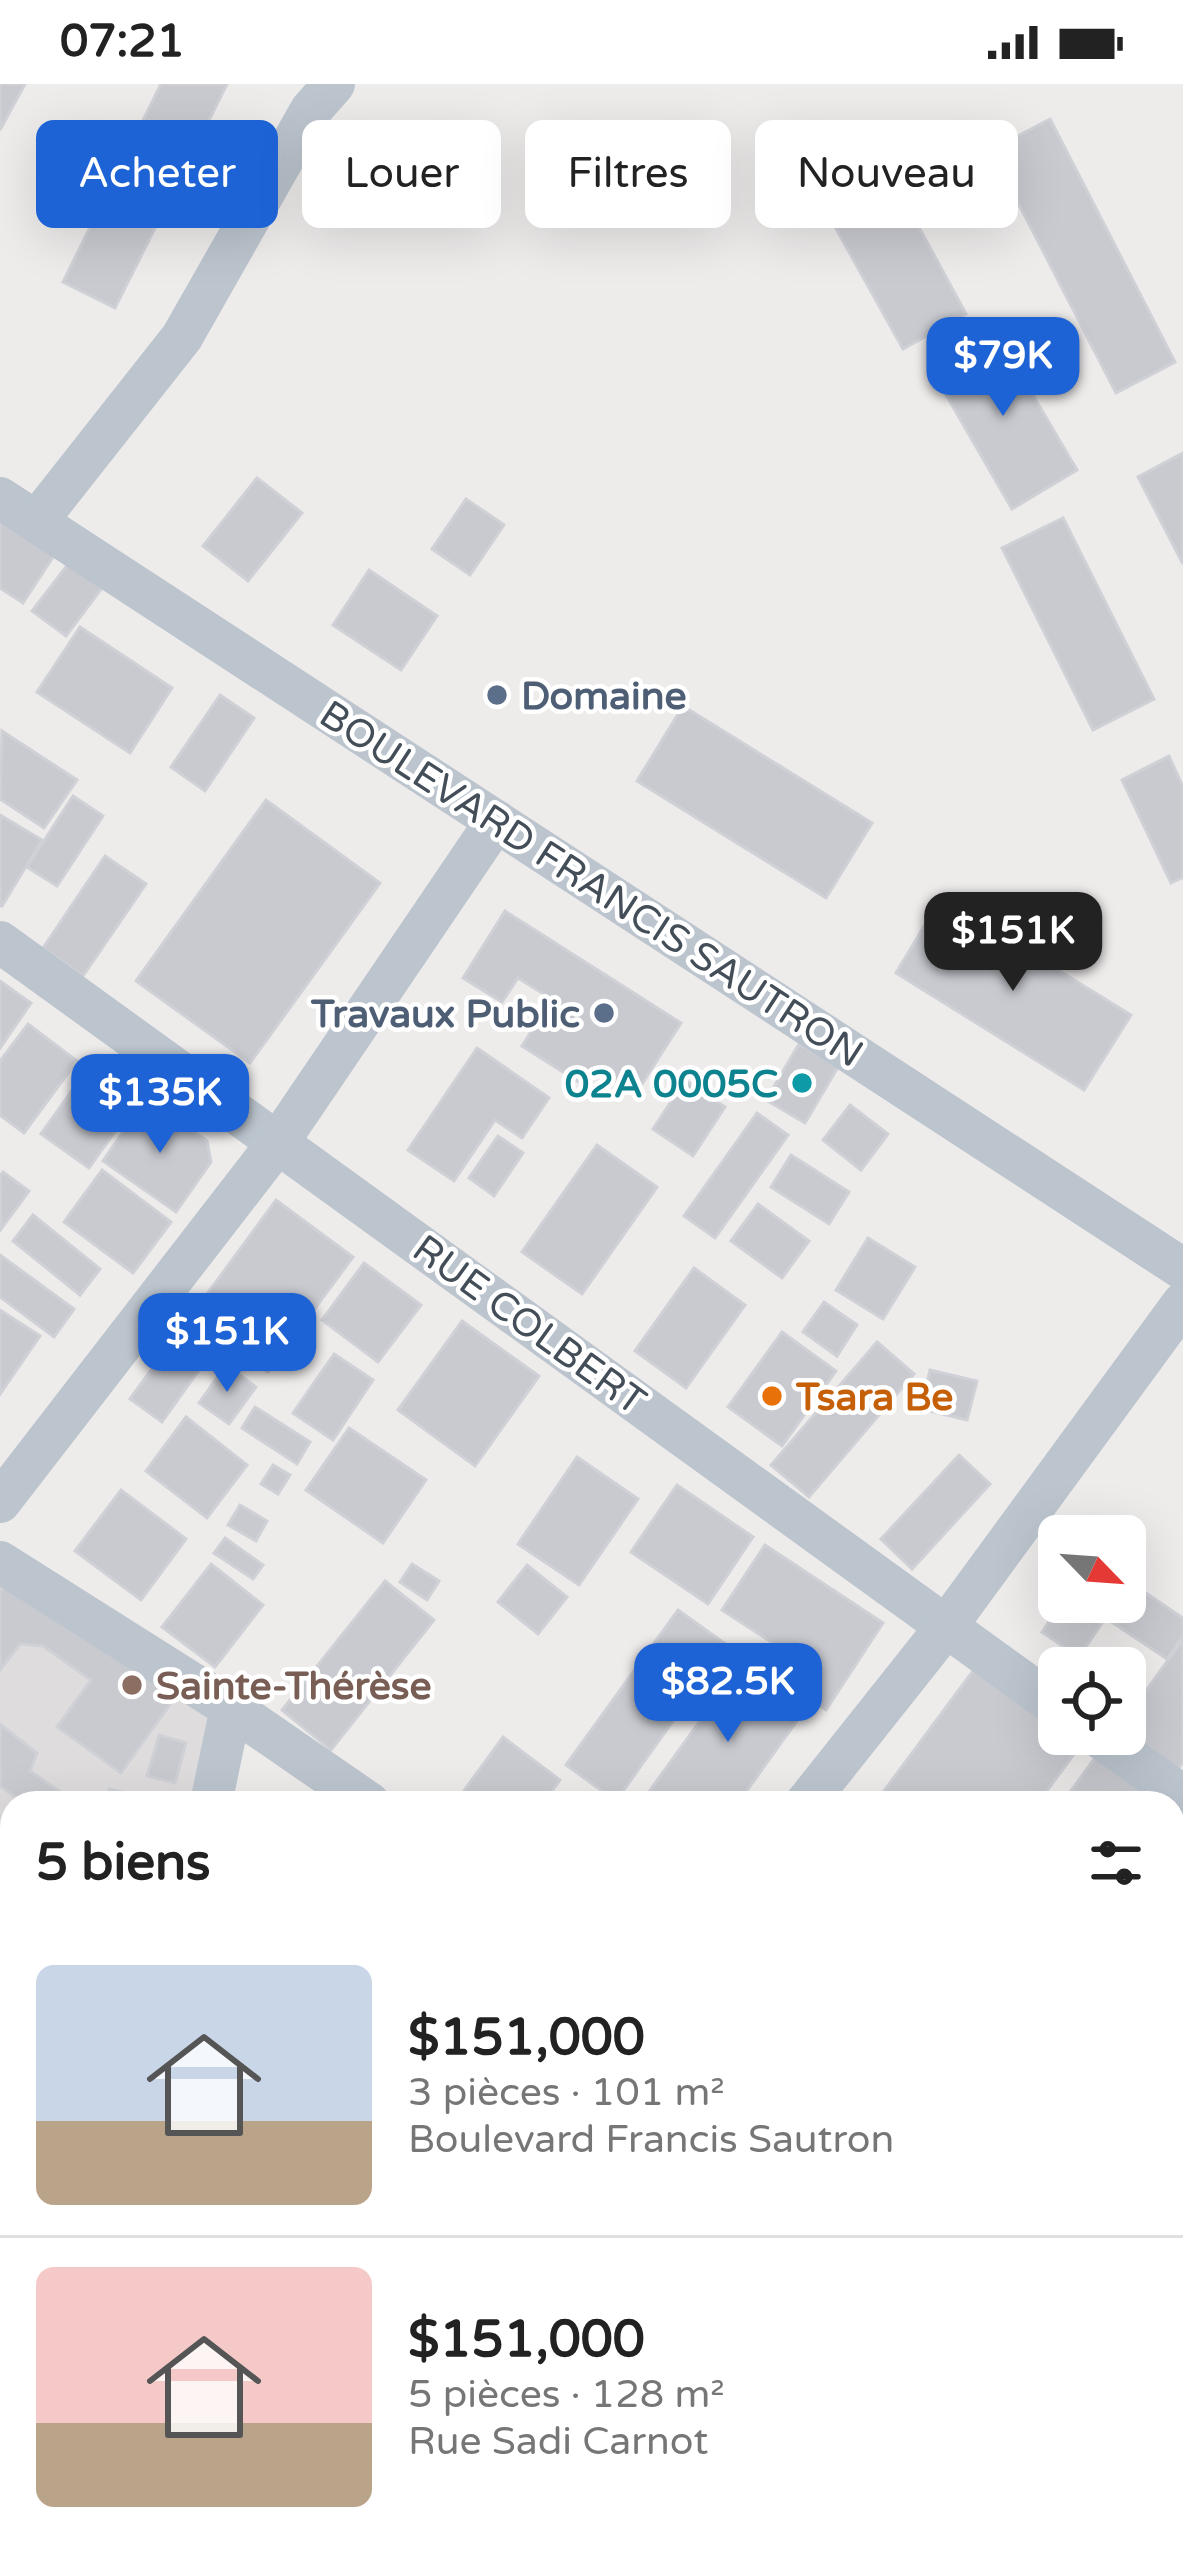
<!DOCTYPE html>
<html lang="fr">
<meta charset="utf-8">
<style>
:root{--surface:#fff;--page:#f6f6f6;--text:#222;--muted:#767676;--line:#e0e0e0;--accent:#1e63d6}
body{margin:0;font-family:"Varela Round",sans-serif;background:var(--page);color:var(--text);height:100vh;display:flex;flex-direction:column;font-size:45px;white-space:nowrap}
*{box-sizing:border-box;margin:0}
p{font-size:39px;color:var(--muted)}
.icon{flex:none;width:66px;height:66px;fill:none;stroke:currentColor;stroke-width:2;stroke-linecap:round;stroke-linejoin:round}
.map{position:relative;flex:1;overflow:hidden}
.sheet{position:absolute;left:0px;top:1707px;width:1185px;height:771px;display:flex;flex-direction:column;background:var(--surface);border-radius:36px 36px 0 0;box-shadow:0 12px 48px #0002}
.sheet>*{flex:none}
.top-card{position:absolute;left:36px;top:36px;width:1113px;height:108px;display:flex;gap:24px}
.needle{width:78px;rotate:115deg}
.fabs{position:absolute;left:1038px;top:1431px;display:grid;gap:24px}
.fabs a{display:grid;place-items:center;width:108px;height:108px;border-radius:18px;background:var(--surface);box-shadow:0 12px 48px #0002;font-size:60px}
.price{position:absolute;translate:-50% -102px;padding:0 27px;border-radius:24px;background:var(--accent);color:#fff;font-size:39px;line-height:78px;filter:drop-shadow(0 3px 6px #0008)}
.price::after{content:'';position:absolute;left:50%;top:72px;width:36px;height:27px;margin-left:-18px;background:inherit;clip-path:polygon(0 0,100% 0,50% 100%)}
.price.selected{background:#222;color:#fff}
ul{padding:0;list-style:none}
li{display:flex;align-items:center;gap:36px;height:300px;padding:0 36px}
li+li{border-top:3px solid var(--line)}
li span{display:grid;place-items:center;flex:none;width:336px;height:240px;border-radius:18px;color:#555}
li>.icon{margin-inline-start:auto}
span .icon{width:144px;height:144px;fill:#fffc;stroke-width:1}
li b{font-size:51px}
h2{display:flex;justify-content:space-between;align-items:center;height:144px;padding:0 36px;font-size:51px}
.pill{padding:0 42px;border-radius:18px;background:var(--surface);box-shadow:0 12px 48px #0002;font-size:42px;line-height:108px}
.pill.selected{background:var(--accent);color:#fff}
.status{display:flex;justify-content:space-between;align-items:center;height:84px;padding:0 60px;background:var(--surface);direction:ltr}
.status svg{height:33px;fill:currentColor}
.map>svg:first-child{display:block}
</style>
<div class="status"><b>07:21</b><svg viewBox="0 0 49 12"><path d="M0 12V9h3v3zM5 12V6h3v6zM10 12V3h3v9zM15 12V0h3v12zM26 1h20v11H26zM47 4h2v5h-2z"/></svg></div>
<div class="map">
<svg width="1183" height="2477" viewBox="0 0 1183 2477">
<rect width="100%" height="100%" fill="#eeebeb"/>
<polygon fill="#dfdcdd" points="0,1490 209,1628 191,1719 12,1719 12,2093 0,2085"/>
<polygon fill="#b9ecd0" points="737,2466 878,2466 874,2477 740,2477"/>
<g fill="#c8cad0" stroke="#cfd1d7" stroke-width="3">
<polygon points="0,0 25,0 0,46"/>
<polygon points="161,0 227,0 115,224 63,198"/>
<polygon points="1050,35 1175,278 1116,309 991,66"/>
<polygon points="889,88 966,230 903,265 824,123"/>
<polygon points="994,245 1077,386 1012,425 930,283"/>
<polygon points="1183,369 1183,480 1138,393"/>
<polygon points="257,394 302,429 248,497 203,462"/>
<polygon points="466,415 504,441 470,491 432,465"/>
<polygon points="0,434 55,470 23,519 0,504"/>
<polygon points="1063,434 1154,615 1093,646 1002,464"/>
<polygon points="69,479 102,504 66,552 32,527"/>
<polygon points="369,486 437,532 401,586 333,541"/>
<polygon points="80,543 172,604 130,669 37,608"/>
<polygon points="220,611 254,634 205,707 171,683"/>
<polygon points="683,622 872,739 826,814 637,697"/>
<polygon points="2,647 77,696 44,744 0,715"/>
<polygon points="1169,672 1183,703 1183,793 1171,799 1122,696"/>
<polygon points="73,712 103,732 57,802 27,783"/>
<polygon points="266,716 380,799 250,979 136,897"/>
<polygon points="0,731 42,756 2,822 0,821"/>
<polygon points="105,772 146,800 83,892 43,864"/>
<polygon points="941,814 1131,931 1084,1006 896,889"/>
<polygon points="505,827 681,939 635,1011 596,986 585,1002 522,962 552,915 518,894 502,918 463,894"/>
<polygon points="0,897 31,919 0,964"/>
<polygon points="28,940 77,977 24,1049 0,1031 0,977"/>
<polygon points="799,960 838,983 805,1039 766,1016"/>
<polygon points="477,964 549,1014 522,1054 495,1036 454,1097 408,1066"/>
<polygon points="90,981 138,1015 89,1084 41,1050"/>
<polygon points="685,996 725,1023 693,1072 653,1045"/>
<polygon points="146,1015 207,1057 211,1078 176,1128 103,1077"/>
<polygon points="850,1021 888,1050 861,1086 823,1056"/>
<polygon points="757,1029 788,1051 715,1154 684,1132"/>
<polygon points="498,1052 523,1069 494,1112 469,1094"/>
<polygon points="597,1061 657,1103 582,1210 522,1168"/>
<polygon points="791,1071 849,1108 829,1140 771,1103"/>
<polygon points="102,1086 171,1138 133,1189 64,1138"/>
<polygon points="3,1088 29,1107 1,1145 0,1092"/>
<polygon points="276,1116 353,1173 268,1288 191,1232"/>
<polygon points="758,1120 809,1157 782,1194 731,1157"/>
<polygon points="33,1131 100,1185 80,1211 13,1157"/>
<polygon points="868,1154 915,1183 883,1235 836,1206"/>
<polygon points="0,1171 74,1225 54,1253 0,1213"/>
<polygon points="364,1179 421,1221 378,1278 322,1236"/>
<polygon points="694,1184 745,1221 686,1304 635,1267"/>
<polygon points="824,1218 857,1241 837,1272 803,1248"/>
<polygon points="0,1226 40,1252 0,1310"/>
<polygon points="462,1237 539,1292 475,1382 398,1326"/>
<polygon points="782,1248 836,1287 782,1362 728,1323"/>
<polygon points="877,1258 914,1290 809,1413 771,1381"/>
<polygon points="169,1261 201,1283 162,1338 130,1315"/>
<polygon points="334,1270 373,1296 333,1356 293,1329"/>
<polygon points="226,1281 256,1303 229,1340 199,1319"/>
<polygon points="930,1286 977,1297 967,1336 921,1325"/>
<polygon points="255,1323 310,1358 297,1380 242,1344"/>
<polygon points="186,1333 247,1381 207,1434 146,1387"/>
<polygon points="349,1344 426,1396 383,1459 306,1406"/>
<polygon points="959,1371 990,1400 912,1485 881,1455"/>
<polygon points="577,1373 638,1415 579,1501 518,1460"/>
<polygon points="273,1381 290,1391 278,1410 261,1400"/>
<polygon points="677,1401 753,1453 708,1520 631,1468"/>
<polygon points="121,1406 186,1455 141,1516 75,1467"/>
<polygon points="240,1421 267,1437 256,1457 228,1441"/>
<polygon points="225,1454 263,1481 253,1495 214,1469"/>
<polygon points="765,1461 883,1539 826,1626 767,1587 782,1565 722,1526"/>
<polygon points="211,1480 263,1521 215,1583 162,1543"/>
<polygon points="412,1480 439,1497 427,1516 400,1498"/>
<polygon points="527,1481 567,1513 538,1550 498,1518"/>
<polygon points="1125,1495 1183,1534 1183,1551 1167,1575 1086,1521 1089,1518 1125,1518"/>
<polygon points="385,1497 434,1536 331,1666 282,1626"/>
<polygon points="42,1504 181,1605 121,1689 57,1643 91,1596 43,1562 20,1560 0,1586 0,1505"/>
<polygon points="1062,1518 1071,1518 1102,1539 1079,1573 1042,1548"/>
<polygon points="678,1526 727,1561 616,1717 566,1681"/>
<polygon points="1183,1555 1183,1678 1177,1687 1125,1649 1125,1636"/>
<polygon points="740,1581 804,1627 738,1719 641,1719"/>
<polygon points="975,1584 1080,1662 1038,1719 1025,1715 1023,1719 875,1719"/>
<polygon points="0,1640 37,1669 30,1687 65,1711 60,1719 24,1719 0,1702"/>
<polygon points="159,1651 186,1659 175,1699 147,1692"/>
<polygon points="503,1653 560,1696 543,1719 455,1719"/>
<polygon points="1097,1671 1161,1719 1062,1719"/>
<polygon points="109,1705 171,1719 106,1719"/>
<polygon points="1173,1749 1183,1755 1183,1810 1173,1804"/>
<polygon points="0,1774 12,1783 12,1877 0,1894"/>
<polygon points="1173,1939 1183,1946 1183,2008 1173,2001"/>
<polygon points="0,1967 12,1974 12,2067 0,2059"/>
<polygon points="1173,2147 1183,2154 1183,2280 1173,2283"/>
<polygon points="0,2164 12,2171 12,2206 0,2228"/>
<polygon points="0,2298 12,2299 12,2378 0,2376"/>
<polygon points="0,2395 12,2403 12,2465 4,2477 0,2477"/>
<polygon points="94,2466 146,2466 144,2477 91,2477"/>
<polygon points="172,2466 217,2466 235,2470 233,2477 170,2477"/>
<polygon points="310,2466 344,2466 342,2477 308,2477"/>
<polygon points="406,2466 472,2466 469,2477 403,2477"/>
<polygon points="1051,2466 1156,2466 1160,2477 1025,2477"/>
</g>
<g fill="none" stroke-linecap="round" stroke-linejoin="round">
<g stroke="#bcc5ce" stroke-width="42">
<polyline points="0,414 1183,1185"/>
<polyline points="37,437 182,253 311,26 334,0"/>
<polyline points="0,858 1059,1624"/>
<polyline points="0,1418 279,1057 496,737"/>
<polyline points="0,1478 231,1624 369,1719"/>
<polyline points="1095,1650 1183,1712"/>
<polyline points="211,1719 231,1624"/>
<polyline points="806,1719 945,1544 1183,1219"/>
<polyline points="0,2114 12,2123"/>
<polyline points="1173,2335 1183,2321"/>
<polyline points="48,2477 51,2466"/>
<polyline points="568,2477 570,2466"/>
</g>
</g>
<g fill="#5c6f8a" stroke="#fff" stroke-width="4.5">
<circle cx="497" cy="611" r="12"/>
<circle cx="604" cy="929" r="12"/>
</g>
<circle fill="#0f9aa8" stroke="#fff" stroke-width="4.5" cx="802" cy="999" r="12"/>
<circle fill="#e8710a" stroke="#fff" stroke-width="4.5" cx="772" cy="1312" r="12"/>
<circle fill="#8d6e63" stroke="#fff" stroke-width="4.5" cx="132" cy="1601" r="12"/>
<g text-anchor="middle" stroke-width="9" stroke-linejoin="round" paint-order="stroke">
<g font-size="39" font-weight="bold" fill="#4e5e75" stroke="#fff" text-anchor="start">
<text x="521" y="625">Domaine</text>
<text x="580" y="943" text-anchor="end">Travaux Public</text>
</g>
<g font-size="39" fill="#444e58" stroke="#fff">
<text transform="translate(592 799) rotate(33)" y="14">BOULEVARD FRANCIS SAUTRON</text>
<text transform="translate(530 1240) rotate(36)" y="14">RUE COLBERT</text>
</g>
<g font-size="39" font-weight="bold" fill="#0d838f" stroke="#fff" text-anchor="end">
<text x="778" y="1013">02A 0005C</text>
</g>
<g font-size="39" font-weight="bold" fill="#c56008" stroke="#fff" text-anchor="start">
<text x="796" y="1326">Tsara Be</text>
</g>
<g font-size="39" font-weight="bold" fill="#785e54" stroke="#fff" text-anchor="start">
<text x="156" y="1615">Sainte-Thérèse</text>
</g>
</g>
</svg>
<div class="fabs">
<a><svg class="needle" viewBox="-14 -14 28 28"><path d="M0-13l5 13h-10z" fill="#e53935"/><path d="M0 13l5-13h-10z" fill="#767676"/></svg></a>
<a><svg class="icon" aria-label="locate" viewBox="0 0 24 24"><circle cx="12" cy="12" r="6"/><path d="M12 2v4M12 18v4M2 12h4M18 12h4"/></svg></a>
</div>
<b class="price" style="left:1003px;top:335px">$79K</b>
<b class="price selected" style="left:1013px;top:910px">$151K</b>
<b class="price" style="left:160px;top:1072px">$135K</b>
<b class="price" style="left:227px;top:1311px">$151K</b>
<b class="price" style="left:728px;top:1661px">$82.5K</b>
<div class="top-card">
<a class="pill selected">Acheter</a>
<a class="pill">Louer</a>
<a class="pill">Filtres</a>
<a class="pill">Nouveau</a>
</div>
<section class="sheet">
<h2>5 biens<svg class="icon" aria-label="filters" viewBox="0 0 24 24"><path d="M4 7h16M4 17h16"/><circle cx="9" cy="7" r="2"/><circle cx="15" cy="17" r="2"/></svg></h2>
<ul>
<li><span style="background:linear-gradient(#c9d6e8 65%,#b9a48a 0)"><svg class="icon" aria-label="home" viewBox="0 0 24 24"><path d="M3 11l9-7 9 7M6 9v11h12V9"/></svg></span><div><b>$151,000</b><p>3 pièces · 101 m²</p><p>Boulevard Francis Sautron</p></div></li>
<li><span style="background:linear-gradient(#f6c9c9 65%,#b9a48a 0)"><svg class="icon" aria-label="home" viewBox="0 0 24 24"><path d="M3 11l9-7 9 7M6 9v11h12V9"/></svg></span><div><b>$151,000</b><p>5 pièces · 128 m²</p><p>Rue Sadi Carnot</p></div></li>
</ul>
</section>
</div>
